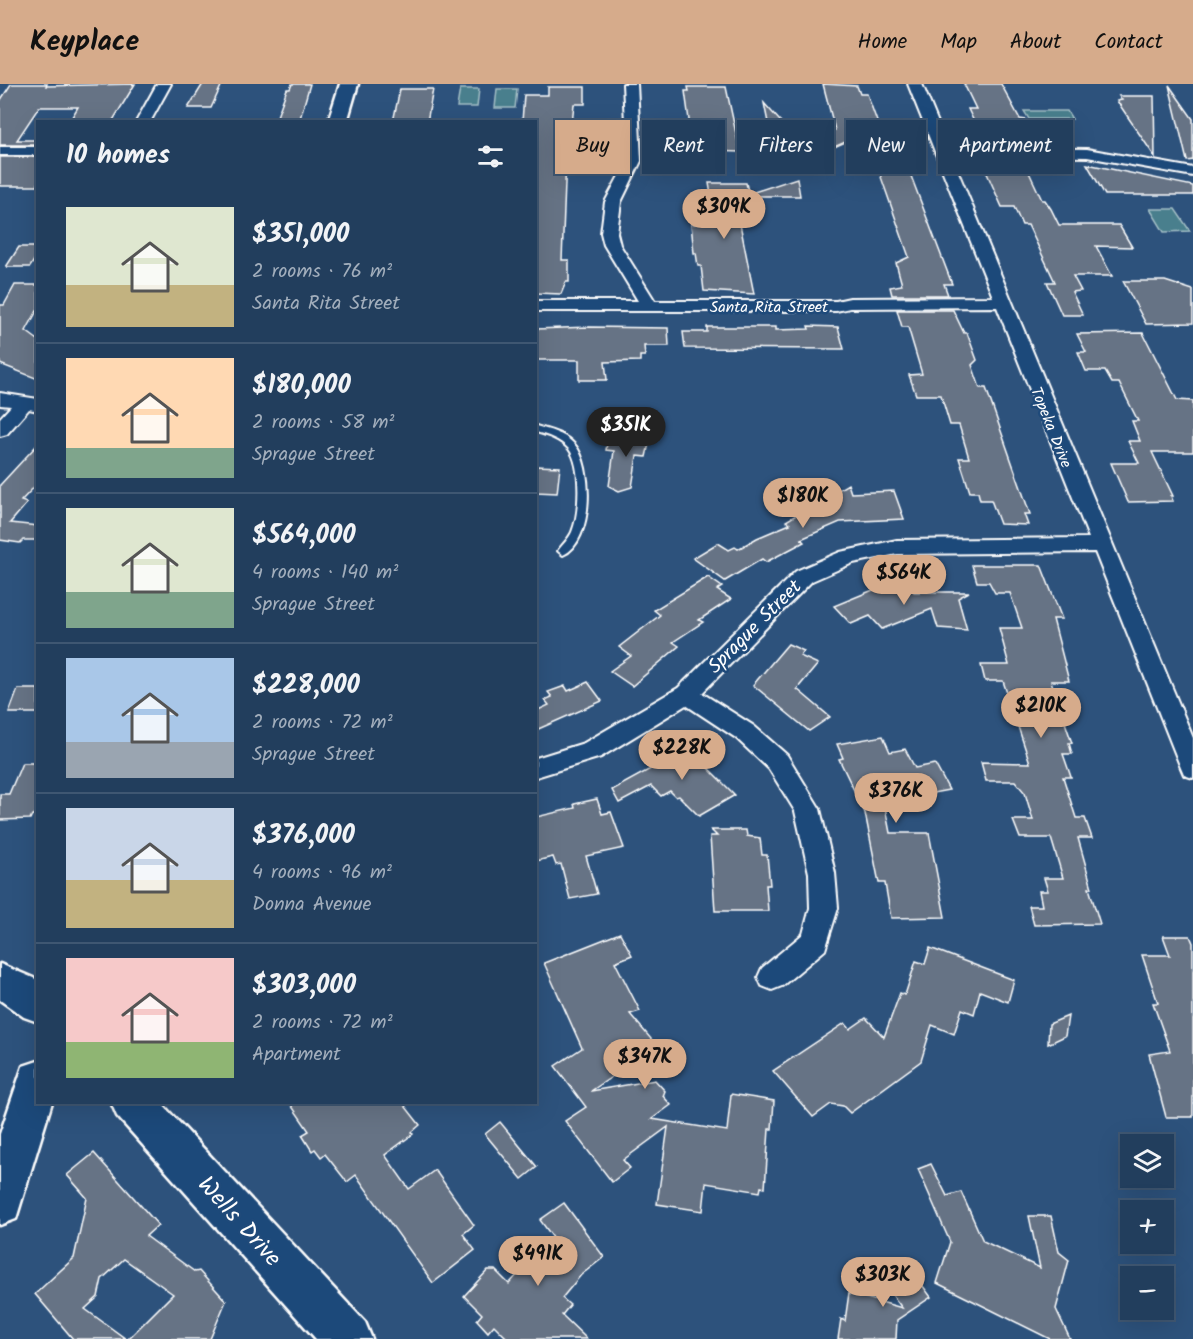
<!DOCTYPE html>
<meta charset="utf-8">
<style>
:root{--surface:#223e5d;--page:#2e4966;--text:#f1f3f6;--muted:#a2aebc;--line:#3f5772;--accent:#d6ab8b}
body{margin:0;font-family:Kalam,sans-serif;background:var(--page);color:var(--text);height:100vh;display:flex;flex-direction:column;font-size:22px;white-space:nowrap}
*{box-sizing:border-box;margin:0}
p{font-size:20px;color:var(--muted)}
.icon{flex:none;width:33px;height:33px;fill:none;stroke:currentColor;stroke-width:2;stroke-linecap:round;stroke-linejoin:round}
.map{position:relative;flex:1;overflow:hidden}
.side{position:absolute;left:36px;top:36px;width:501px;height:984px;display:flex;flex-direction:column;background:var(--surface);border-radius:0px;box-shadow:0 6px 24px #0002,0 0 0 2px var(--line)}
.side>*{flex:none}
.hud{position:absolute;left:555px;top:36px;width:548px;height:54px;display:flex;gap:12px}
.fabs{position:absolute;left:1120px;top:1050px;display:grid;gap:12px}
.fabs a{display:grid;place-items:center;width:54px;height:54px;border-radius:0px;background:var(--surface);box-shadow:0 6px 24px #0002,0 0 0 2px var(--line);font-size:30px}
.price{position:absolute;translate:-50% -51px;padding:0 14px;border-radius:21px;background:var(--accent);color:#111;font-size:20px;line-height:39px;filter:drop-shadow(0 2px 3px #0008)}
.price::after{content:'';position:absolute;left:50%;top:36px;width:18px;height:14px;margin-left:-9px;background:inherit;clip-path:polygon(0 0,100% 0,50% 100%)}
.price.active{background:#222;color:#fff}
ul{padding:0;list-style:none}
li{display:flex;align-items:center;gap:18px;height:150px;padding:0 30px}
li+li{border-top:2px solid var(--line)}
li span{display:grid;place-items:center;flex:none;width:168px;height:120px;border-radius:0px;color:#555}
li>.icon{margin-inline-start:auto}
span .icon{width:72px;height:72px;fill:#fffc;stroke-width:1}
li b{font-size:26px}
h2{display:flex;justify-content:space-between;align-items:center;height:72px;padding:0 30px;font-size:26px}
.tag{padding:0 21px;border-radius:0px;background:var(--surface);box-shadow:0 6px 24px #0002,0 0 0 2px var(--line);font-size:21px;line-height:54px}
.tag.active{background:var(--accent);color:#111}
header{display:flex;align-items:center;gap:36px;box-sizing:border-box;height:84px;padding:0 30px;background:var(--accent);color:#111}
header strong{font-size:28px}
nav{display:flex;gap:33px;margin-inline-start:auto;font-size:21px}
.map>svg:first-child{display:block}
</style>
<header>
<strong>Keyplace</strong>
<nav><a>Home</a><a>Map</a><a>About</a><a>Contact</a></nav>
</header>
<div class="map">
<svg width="1193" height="1255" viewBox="0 0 1193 1255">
<rect width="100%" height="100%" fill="#2d527c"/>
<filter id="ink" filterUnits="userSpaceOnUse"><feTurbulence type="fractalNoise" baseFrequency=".0167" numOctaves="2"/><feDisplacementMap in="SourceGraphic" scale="12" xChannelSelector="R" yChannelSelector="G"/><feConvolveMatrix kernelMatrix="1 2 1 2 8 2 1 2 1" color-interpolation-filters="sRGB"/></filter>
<g filter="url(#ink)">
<g fill="#497f8d" stroke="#a4bfc6" stroke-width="1.5">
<polygon points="460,5 479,5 477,23 457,23"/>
<polygon points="497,5 517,5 515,24 495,24"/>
<polygon points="1024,27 1067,27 1072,35 1029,35"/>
<polygon points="1150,125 1175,125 1190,147 1164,148"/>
</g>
<g fill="#667385" stroke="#fff" stroke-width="1.5">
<polygon points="11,0 47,0 46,2 135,0 112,38 69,38 78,23 39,23 17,56 38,56 38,61 0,61 0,17"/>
<polygon points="203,0 222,0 211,24 188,24"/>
<polygon points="292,0 310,0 299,38 275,38 287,5 290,5"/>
<polygon points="823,0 857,2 860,10 867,10 879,43 823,68 774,68 764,19 788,46 835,46"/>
<polygon points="964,0 1001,0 1020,35 1026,36 1039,62 985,61 968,25 976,25"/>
<polygon points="1169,1 1193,35 1193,76 1187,77"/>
<polygon points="548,3 585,3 585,20 574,20 571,48 567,48 562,176 569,176 569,198 566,198 561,210 536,209 536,38 522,38 524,11 548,11"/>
<polygon points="688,3 726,3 740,68 683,66 682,59 679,59 677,43 690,43 685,7 689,7"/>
<polygon points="400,5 433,5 427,38 393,38"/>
<polygon points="1119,12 1154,12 1155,73 1117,17 1122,16"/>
<polygon points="873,70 903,71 952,200 944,200 948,211 892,211 890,203 902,201 896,179 909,173"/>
<rect x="0" y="73" width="38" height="29"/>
<polygon points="991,74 1046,75 1051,84 1027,84 1042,116 1045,116 1051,125 1059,141 1119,141 1132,163 1096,162 1112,192 1073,192 1081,207 1072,208 1083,231 1062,231 1047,198 1055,198 1028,141 1022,141 1014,123 1002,123 986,87 990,87 986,78 993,78"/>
<polygon points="1087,80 1193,102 1193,111 1105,111"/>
<polygon points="797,94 800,112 752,112 751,109"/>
<polygon points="709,99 746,99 755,135 739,135 754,210 704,207 701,182 698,182 696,169 694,169 691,140 699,140 698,129 710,129 709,123 713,123"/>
<polygon points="19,163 38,163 38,170 30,183 6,183"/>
<polygon points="1123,197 1165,197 1193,206 1193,239 1146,240"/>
<polygon points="15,201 38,201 38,225 26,247 38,256 38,295 0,280 0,221 4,221"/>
<polygon points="897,226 953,226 964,249 967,249 977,276 972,281 980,304 986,304 1030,430 1024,430 1028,441 1000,440 991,416 980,416 978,408 970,408 959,374 969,374 959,341 950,341 941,311 916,311 909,291 922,290 908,243 902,243"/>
<polygon points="808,242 838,243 844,265 685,264 683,248 707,248 707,243 776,243 776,246 809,245"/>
<polygon points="589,243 668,244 669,262 644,262 645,272 640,272 640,277 605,278 607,296 579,296 579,276 536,276 536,245"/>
<polygon points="1143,249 1177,316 1193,317 1193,368 1152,368 1173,412 1171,412 1173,417 1128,418 1111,379 1139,379 1128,357 1140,357 1132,337 1138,337 1119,299 1112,299 1105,287 1086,287 1078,268 1086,268 1077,250"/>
<polygon points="630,348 650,355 646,373 637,372 632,403 619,407 609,402 614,367 606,366 608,352"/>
<polygon points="38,360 38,399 21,417 27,419 10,439 38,442 38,456 23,456 20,459 0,456 0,401"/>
<polygon points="536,382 560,383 557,409 536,408"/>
<polygon points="848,400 851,409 894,407 904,435 840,438 801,455 804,458 766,478 762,475 725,497 693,474 718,459 729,466 735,463 738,465 757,454 790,440 786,437"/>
<polygon points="972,481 1041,481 1062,535 1053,535 1069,597 1051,597 1072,659 1069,659 1072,670 1063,670 1071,693 1063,693 1076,734 1085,734 1092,754 1078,754 1092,804 1089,804 1100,840 1034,841 1029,822 1042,822 1039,807 1048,807 1044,794 1063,794 1051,754 1020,754 1013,736 1033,736 1025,709 1015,697 986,697 981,678 1030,679 1003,597 985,597 981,581 1009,581 999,544 1022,544 1010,509 995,509 989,498 977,498"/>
<polygon points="708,493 722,503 717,506 731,515 699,536 703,538 673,558 679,562 632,602 610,587 631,572 619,563 660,531 654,526"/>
<polygon points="900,495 914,508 969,508 958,514 967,546 938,544 932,525 882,545 870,532 851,540 834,522"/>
<polygon points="788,560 804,567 800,572 818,580 797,605 830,633 809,647 753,601"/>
<polygon points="588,598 602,617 536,646 536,627 549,621 545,616 552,613 548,608 565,602 568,607"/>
<polygon points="18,605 38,605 38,629 9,629"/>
<polygon points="883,652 890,668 905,665 915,684 935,680 949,706 884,718 890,749 929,749 945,833 891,834 885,799 879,799 865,729 839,675 843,674 837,660"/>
<polygon points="696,660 713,677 705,681 735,711 699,732 679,712 676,713 670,707 661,712 651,702 619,719 612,706"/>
<polygon points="22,679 38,679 38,731 32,731 30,735 0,736 0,710 9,710"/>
<polygon points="597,715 602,730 611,728 624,764 586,772 597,810 570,815 561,780 556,781 553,773 536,777 536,733 575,724 574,720"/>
<polygon points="711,746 746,746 747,752 760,754 762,771 767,771 770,801 766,801 768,827 715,827 710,752 717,752"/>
<polygon points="620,849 632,871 615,878 640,927 630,930 657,962 591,1007 655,996 665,1007 663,1012 671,1021 652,1035 727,1047 731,1010 774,1017 772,1045 769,1045 765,1104 761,1103 760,1108 706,1099 703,1127 657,1120 668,1043 623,1076 630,1084 612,1098 565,1037 586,1023 555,982 582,964 544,879"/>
<polygon points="1163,852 1190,852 1193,859 1193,1033 1166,1033 1149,970 1170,967 1153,919 1158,919 1142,871 1170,871"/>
<polygon points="930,864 1014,896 1008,918 980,907 974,930 962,925 954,950 932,941 921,977 850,1029 843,1022 831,1020 813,1033 773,987 845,939 850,945 866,934 884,953 900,909 905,911 916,877 925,880"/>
<polygon points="1068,932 1065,952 1048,960 1049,940"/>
<polygon points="289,1018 402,1018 420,1041 412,1048 413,1050 385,1071 409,1105 435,1086 474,1141 463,1150 475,1166 433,1199 356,1091 347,1098 325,1070 321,1073 315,1065 312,1067 302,1051 309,1047"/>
<polygon points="500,1038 537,1083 522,1095 485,1050"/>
<polygon points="94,1069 158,1141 146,1152 195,1188 199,1187 226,1217 210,1255 128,1255 173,1210 124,1175 102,1195 98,1213 85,1225 126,1255 73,1255 35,1210 74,1174 87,1114 67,1091"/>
<polygon points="931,1080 947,1112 961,1108 983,1157 1040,1184 1029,1132 1051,1132 1059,1168 1069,1176 1056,1225 1070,1255 1050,1255 937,1199 950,1158 918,1085"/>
<polygon points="564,1119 604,1173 581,1191 562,1214 570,1221 562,1231 587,1255 508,1255 494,1241 488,1248 477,1236 482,1230 464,1212 488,1186 495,1186 509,1200 527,1180 540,1193 562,1166 540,1136"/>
<polygon points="906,1179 931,1213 897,1236 896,1255 838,1255 841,1235 845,1237 849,1209 902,1224 881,1196"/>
</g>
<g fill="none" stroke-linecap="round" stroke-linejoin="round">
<g stroke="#fff" stroke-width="4">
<path id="service" d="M536,342c13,4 28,7 38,18 20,21 20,98 -11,111l-5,-4c4,-6 11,-12 14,-19 8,-19 10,-66 -3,-83 -9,-10 -22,-14 -33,-17z"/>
</g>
<g stroke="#fff" stroke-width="4">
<g id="minor">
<polygon points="157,0 171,0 150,38 136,38"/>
<polygon points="623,0 637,0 641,77 621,118 617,149 620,161 655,217 836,217 850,214 993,213 908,0 922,0 948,63 1087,65 1193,84 1193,92 1087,73 951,71 1193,654 1193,694 1184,691 1181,684 1095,468 897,470 853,479 812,497 702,609 754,642 787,671 820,725 835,789 838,824 825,866 782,902 772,906 762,902 758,893 762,884 803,850 810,824 809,789 795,727 769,685 736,654 686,621 601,673 536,693 536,674 584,659 678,604 796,487 840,468 897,456 1089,454 997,223 850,224 836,227 536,227 536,217 638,217 604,161 601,149 605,118 627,77"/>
<rect x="0" y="63" width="38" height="8"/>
<polygon points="0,309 38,315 38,327 29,325 7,350 0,352 0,334 11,322 0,321"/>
</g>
</g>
<g stroke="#fff" stroke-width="5">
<g id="secondary">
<polygon points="340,0 358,0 347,38 328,38"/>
<polygon points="0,880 38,896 38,938 24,933 0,916"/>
<polygon points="38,977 38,1018 52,1018 16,1135 0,1141 0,1050 23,982"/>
<polygon points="111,1018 160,1018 365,1238 372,1255 316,1255 117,1032"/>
</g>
</g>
<use href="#service" fill="#1f4a7a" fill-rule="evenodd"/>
<use href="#minor" fill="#1f4a7a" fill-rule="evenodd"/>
<use href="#secondary" fill="#1f4a7a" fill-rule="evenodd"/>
</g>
</g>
<g text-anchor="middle" stroke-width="5" stroke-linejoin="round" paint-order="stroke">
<g font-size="16" fill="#fff" stroke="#1f4a7a">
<text x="769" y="228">Santa Rita Street</text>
<text transform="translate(1052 343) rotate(68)" y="6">Topeka Drive</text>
</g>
<g font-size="20" fill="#fff" stroke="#1f4a7a">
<text transform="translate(754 542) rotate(-45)" y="7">Sprague Street</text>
</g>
<g font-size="24" fill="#fff" stroke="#1f4a7a">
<text transform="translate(240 1137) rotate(48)" y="8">Wells Drive</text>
</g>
</g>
</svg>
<div class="fabs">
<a><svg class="icon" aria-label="layers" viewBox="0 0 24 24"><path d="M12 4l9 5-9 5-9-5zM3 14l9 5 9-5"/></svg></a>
<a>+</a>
<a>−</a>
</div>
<b class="price" style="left:724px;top:156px">$309K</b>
<b class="price active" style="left:626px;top:374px">$351K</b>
<b class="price" style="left:803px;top:445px">$180K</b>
<b class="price" style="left:904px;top:522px">$564K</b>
<b class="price" style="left:1041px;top:655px">$210K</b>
<b class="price" style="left:682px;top:697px">$228K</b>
<b class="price" style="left:896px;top:740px">$376K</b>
<b class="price" style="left:645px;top:1006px">$347K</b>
<b class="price" style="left:538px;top:1203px">$491K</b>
<b class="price" style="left:883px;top:1224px">$303K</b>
<div class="hud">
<a class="tag active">Buy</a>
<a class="tag">Rent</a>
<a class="tag">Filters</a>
<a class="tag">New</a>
<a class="tag">Apartment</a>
</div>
<section class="side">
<h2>10 homes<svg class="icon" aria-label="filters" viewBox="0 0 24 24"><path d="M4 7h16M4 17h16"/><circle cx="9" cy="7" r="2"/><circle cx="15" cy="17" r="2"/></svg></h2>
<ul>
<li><span style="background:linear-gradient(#dfe7d0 65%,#c2b280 0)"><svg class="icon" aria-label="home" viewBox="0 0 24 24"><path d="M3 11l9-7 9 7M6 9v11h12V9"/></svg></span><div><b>$351,000</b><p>2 rooms · 76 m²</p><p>Santa Rita Street</p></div></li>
<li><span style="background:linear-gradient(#ffd9b3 75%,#7fa58c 0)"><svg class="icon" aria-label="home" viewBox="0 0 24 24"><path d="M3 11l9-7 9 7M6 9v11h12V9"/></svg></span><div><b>$180,000</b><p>2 rooms · 58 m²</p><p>Sprague Street</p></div></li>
<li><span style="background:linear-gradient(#dfe7d0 70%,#7fa58c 0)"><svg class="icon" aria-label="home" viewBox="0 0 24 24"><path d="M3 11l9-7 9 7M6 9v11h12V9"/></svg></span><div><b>$564,000</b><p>4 rooms · 140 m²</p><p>Sprague Street</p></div></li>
<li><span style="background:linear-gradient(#a9c7e8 70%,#9aa5b1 0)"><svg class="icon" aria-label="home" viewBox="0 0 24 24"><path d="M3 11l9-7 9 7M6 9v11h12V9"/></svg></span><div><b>$228,000</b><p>2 rooms · 72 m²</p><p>Sprague Street</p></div></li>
<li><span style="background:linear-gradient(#c9d6e8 60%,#c2b280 0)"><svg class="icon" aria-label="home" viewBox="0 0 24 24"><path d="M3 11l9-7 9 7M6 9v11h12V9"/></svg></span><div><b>$376,000</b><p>4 rooms · 96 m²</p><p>Donna Avenue</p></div></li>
<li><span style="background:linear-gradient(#f6c9c9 70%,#8fb573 0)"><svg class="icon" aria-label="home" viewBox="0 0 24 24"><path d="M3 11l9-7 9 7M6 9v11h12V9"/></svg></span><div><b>$303,000</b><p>2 rooms · 72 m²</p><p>Apartment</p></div></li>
</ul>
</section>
</div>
